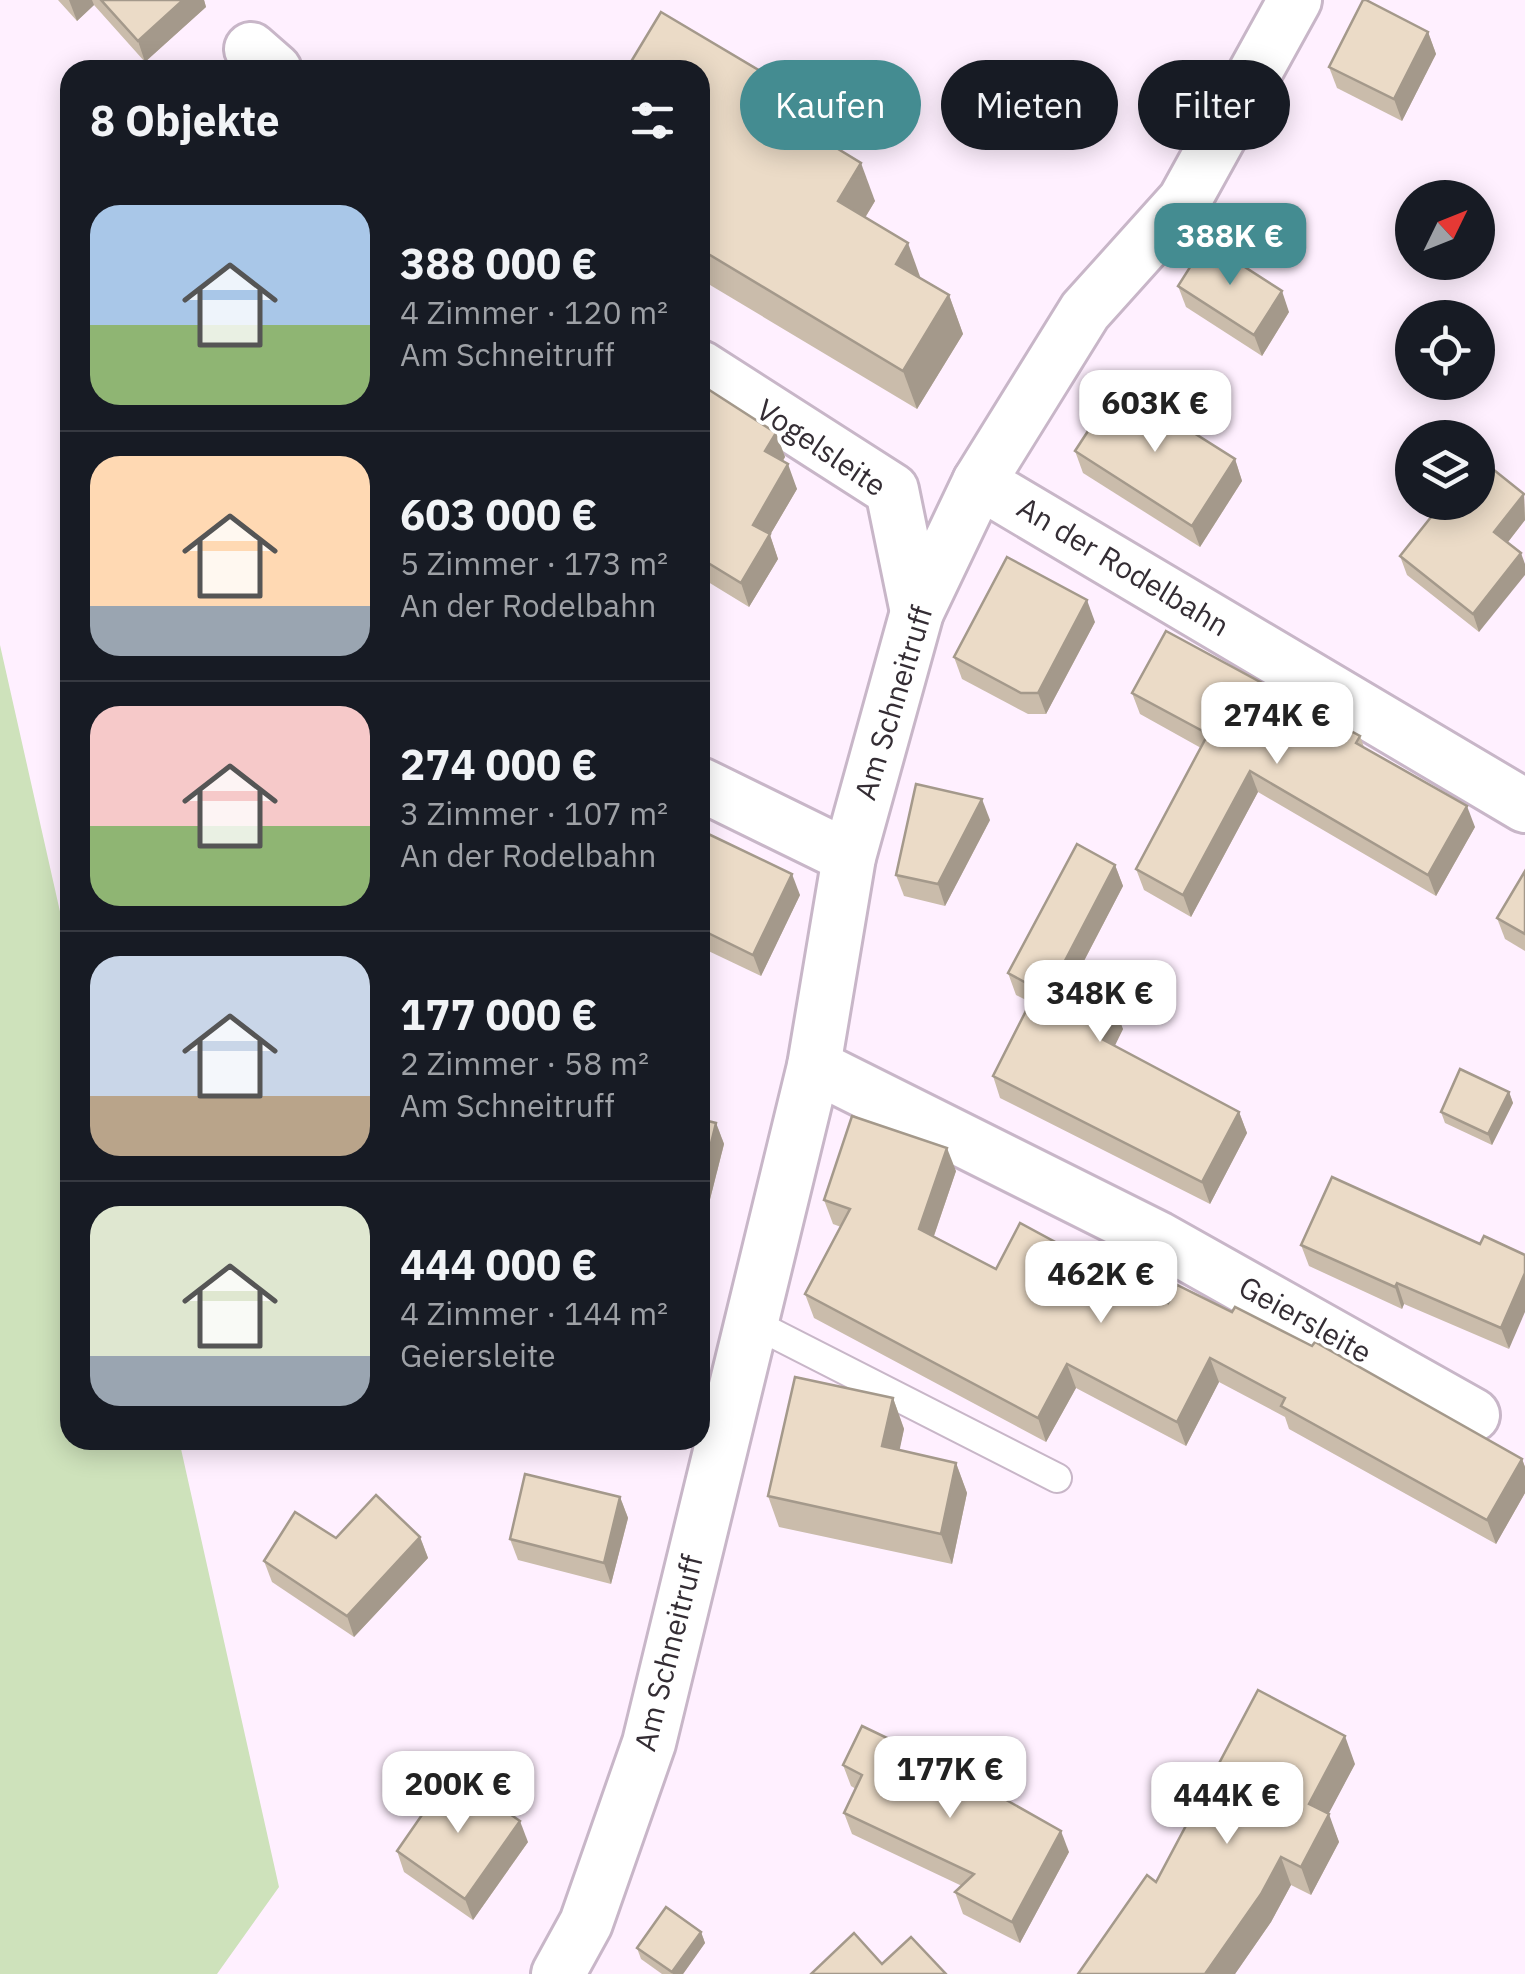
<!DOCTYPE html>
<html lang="de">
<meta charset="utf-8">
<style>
:root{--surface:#171b24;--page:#20242c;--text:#f1f3f6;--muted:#9ea1a6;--line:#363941;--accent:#448c91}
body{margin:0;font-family:"IBM Plex Sans",sans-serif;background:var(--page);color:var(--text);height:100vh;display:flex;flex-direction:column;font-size:38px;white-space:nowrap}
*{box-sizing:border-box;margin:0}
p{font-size:32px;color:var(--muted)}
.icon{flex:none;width:55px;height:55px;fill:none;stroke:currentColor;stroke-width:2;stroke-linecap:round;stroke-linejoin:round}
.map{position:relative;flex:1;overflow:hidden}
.sheet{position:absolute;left:60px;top:60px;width:650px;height:1390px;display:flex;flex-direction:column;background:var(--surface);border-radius:30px;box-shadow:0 5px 25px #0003}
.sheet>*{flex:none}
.hud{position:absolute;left:740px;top:60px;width:635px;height:90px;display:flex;gap:20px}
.needle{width:65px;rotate:47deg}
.fabs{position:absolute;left:1395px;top:180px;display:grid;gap:20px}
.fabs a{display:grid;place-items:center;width:100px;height:100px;border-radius:50%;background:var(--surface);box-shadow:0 5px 25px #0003;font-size:50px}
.price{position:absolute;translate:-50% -85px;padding:0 22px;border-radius:20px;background:#fff;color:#222;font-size:32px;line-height:65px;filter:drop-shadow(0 2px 5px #0008)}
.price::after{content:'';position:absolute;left:50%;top:60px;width:30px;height:22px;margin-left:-15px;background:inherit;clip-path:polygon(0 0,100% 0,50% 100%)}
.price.selected{background:var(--accent);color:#fff}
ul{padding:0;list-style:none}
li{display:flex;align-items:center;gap:30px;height:250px;padding:0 30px}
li+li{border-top:2px solid var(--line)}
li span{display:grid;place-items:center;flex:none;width:280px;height:200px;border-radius:30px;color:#555}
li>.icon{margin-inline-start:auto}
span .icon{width:120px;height:120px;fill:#fffc;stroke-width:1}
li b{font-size:42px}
h2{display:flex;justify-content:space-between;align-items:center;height:120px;padding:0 30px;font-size:42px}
.pill{padding:0 35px;border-radius:45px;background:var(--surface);box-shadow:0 5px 25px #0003;font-size:35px;line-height:90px}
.pill.selected{background:var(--accent);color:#fff}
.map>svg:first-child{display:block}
</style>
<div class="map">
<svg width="1525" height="1974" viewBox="0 0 1525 1974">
<rect width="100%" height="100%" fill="#fff0ff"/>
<polygon fill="#cee2bb" points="0,645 70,956 70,1440 179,1440 279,1887 217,1974 0,1974"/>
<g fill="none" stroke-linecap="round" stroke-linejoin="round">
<g stroke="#c8b6c8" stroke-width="32">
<polyline id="lane" points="751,1322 1057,1478"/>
</g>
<g stroke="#c8b6c8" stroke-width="58">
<g id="street">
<polyline points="251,49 275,70"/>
<polyline points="700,367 892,490 917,612"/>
<polyline points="979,482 1525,806"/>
<polyline points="700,784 849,857"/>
<polyline points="814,1066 1158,1238 1473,1415"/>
<polyline points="558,1974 586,1923 649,1743 814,1066 849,857 917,612 979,482 1085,311 1184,201 1295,0"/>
</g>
</g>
<use href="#lane" stroke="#fff" stroke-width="28"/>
<use href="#street" stroke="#fff" stroke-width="52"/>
</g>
<g fill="#cabcab">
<polygon points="58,0 204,0 206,7 145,62 94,5 77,21"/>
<polygon points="1428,32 1436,54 1402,121 1337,88 1329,67"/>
<polygon points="700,70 840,148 839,150 875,201 865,218 921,278 949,295 963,334 917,409 700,279"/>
<polygon points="1178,286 1289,312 1262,356 1186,307"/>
<polygon points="700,384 776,433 785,457 783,461 797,489 770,535 778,559 749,607 700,577"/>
<polygon points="1075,451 1235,459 1242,481 1200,547 1083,473"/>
<polygon points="1524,494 1525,520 1508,542 1479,632 1407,575 1400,556"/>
<polygon points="1095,622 1046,714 1028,714 962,679 954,657"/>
<polygon points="1132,693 1360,736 1364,747 1475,827 1436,896 1258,792 1191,917 1144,890 1136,869 1201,748 1140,714"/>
<polygon points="990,820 945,906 904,896 896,875"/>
<polygon points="700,830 800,895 761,976 700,947"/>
<polygon points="1115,865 1123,886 1071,986 1123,1029 1114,1046 1239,1112 1247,1133 1210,1204 1000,1098 993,1076 1030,1002 1016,995 1008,973"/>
<polygon points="1525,871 1525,951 1505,939 1497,918"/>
<polygon points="1509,1092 1513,1103 1492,1145 1445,1123 1441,1112"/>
<polygon points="700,1119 716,1123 724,1144 705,1219 700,1218"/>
<polygon points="956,1171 934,1236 996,1269 1168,1303 1522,1459 1525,1467 1525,1493 1496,1544 1289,1429 1285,1417 1219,1382 1186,1446 1076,1388 1046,1442 814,1318 805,1294 841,1227 833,1224 824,1200"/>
<polygon points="1480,1244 1509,1349 1404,1304 1402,1309 1309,1266 1301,1245"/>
<polygon points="893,1398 904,1429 899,1450 956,1463 967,1493 952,1564 779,1527 768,1496"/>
<polygon points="620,1497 628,1518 611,1584 518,1560 510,1539"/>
<polygon points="420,1537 428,1558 354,1637 272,1582 264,1561 336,1538"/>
<polygon points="1355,1764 1328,1814 1339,1842 1311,1895 1291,1885 1271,1922 1235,1974 1078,1974 1156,1882"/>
<polygon points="843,1765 1069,1852 1020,1943 963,1914 955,1892 962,1886 852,1834 844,1813 856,1789 851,1786"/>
<polygon points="528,1842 473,1920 404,1872 397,1851"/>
<polygon points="701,1932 705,1943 683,1974 662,1974 641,1959 637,1948"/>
</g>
<g fill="#a4998b">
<polygon points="69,0 92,0 94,5 77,21"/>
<polygon points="183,0 204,0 206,7 145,62 138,41"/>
<polygon points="1428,32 1436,54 1402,121 1394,99"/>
<polygon points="826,110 840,148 825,172 812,133"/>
<polygon points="861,163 875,201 852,239 838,201"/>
<polygon points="908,243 922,282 896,264"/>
<polygon points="1282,291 1289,312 1262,356 1254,335"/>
<polygon points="949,295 963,334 917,409 903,371"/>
<polygon points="776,433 785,457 774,475 765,451"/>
<polygon points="1235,459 1242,481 1200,547 1192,526"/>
<polygon points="788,464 797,489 770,535 778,559 749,607 741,583 753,525"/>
<polygon points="1524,494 1525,520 1501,551 1494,532"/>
<polygon points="1521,553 1525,564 1525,575 1479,632 1473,614"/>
<polygon points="1087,600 1095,622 1046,714 1038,693"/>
<polygon points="1250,771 1258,792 1191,917 1183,895"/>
<polygon points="982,799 990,820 945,906 938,884"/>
<polygon points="1467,806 1475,827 1436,896 1428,875"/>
<polygon points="1115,865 1123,886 1064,999 1056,978"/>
<polygon points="792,874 800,895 761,976 753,955"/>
<polygon points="1115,1008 1123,1029 1108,1060 1100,1038"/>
<polygon points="1509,1092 1513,1103 1492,1145 1488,1134"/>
<polygon points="1239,1112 1247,1133 1210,1204 1202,1182"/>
<polygon points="716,1123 724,1144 705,1219 700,1204 700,1188"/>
<polygon points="947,1148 956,1171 928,1253 919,1229"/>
<polygon points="1525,1273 1525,1312 1509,1349 1501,1328"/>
<polygon points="1397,1283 1404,1304 1402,1309 1395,1287"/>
<polygon points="1210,1358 1219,1382 1186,1446 1177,1422"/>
<polygon points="1067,1364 1076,1388 1046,1442 1038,1418"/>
<polygon points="893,1398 904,1429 894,1477 882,1446"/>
<polygon points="1522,1459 1525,1467 1525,1493 1496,1544 1487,1520"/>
<polygon points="956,1463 967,1493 952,1564 941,1534"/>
<polygon points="620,1497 628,1518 611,1584 604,1563"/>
<polygon points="420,1537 428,1558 354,1637 347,1616"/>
<polygon points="1345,1736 1355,1764 1319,1832 1309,1804"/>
<polygon points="1329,1814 1339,1842 1311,1895 1301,1867"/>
<polygon points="520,1821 528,1842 473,1920 465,1899"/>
<polygon points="1061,1831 1069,1852 1020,1943 1012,1922"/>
<polygon points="1281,1857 1291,1885 1271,1922 1235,1974 1205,1974"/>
<polygon points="701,1932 705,1943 683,1974 673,1974 672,1972"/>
</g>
<g fill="#ebdbc7" stroke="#a4998b" stroke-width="2.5">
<polygon points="101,0 183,0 138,41"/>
<polygon points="1363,0 1366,0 1428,32 1394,99 1329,67"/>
<polygon points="661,12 826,110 812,133 861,163 838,201 908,243 896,264 949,295 903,371 700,249 700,70 626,70"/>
<polygon points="1206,242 1282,291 1254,335 1178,286"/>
<polygon points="700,384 776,433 765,451 788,464 753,525 770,534 741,583 700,558"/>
<polygon points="1118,385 1235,459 1192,526 1075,451"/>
<polygon points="1479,458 1524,494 1494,532 1521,553 1473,614 1400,556 1443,502 1478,502 1478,460"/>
<polygon points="1007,557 1087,600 1038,693 1021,693 954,657"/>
<polygon points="1166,631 1360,736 1356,743 1467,806 1428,875 1250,771 1183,895 1136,869 1208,734 1132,693"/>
<polygon points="916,784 982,799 938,884 896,875"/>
<polygon points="700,830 792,874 753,955 700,929"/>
<polygon points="1077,844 1115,865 1056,978 1115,1008 1100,1038 1239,1112 1202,1182 993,1076 1037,989 1008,973"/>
<polygon points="1525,871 1525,934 1497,918"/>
<polygon points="1460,1069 1509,1092 1488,1134 1441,1112"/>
<polygon points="852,1116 947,1148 919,1229 996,1269 1020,1223 1168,1303 1177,1285 1232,1312 1235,1307 1312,1346 1315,1342 1522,1459 1487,1520 1281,1406 1285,1398 1210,1358 1177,1422 1067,1364 1038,1418 805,1294 850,1209 824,1200"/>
<polygon points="700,1119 716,1123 700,1188"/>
<polygon points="1332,1177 1480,1244 1484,1236 1525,1255 1525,1273 1501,1328 1397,1283 1395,1287 1301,1245"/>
<polygon points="795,1377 893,1398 882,1446 956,1463 941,1534 768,1496"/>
<polygon points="525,1474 620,1497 604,1563 510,1539"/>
<polygon points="376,1495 420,1537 347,1616 264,1561 295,1512 336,1538"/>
<polygon points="1258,1690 1345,1736 1309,1804 1329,1814 1301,1867 1281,1857 1261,1894 1205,1974 1078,1974 1147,1875 1156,1882"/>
<polygon points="862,1726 948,1767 1061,1831 1012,1922 955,1892 974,1874 844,1813 862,1775 843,1765"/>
<polygon points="451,1773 520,1821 465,1899 397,1851"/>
<polygon points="666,1907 701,1932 672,1972 637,1948"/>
<polygon points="854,1933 882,1964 911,1937 946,1974 811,1974"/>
</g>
<g text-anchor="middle" stroke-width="8" stroke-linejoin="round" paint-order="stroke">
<g font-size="30" fill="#342d34" stroke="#fff">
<text transform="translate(821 448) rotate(34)" y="10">Vogelsleite</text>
<text transform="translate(1123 567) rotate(31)" y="10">An der Rodelbahn</text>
<text transform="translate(894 703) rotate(-73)" y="10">Am Schneitruff</text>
<text transform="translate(1305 1320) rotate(29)" y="10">Geiersleite</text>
<text transform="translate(669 1653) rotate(-76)" y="10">Am Schneitruff</text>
</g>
</g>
</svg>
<div class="fabs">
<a><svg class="needle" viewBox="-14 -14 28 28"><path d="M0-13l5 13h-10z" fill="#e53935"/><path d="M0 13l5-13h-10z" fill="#9ea1a6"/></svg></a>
<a><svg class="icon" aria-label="locate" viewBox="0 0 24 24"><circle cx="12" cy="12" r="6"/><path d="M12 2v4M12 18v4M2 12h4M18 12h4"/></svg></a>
<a><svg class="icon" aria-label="layers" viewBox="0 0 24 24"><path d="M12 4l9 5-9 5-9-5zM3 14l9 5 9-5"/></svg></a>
</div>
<b class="price selected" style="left:1230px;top:288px">388K €</b>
<b class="price" style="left:1155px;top:455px">603K €</b>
<b class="price" style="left:1277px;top:767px">274K €</b>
<b class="price" style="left:1100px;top:1045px">348K €</b>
<b class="price" style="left:1101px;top:1326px">462K €</b>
<b class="price" style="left:950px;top:1821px">177K €</b>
<b class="price" style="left:458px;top:1836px">200K €</b>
<b class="price" style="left:1227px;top:1847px">444K €</b>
<div class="hud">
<a class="pill selected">Kaufen</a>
<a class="pill">Mieten</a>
<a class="pill">Filter</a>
</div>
<section class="sheet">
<h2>8 Objekte<svg class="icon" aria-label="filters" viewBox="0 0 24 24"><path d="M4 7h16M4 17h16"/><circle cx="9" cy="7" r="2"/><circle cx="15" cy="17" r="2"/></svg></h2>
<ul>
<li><span style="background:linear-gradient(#a9c7e8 60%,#8fb573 0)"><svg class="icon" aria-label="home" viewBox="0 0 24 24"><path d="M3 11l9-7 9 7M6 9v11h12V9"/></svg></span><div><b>388 000 €</b><p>4 Zimmer · 120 m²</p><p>Am Schneitruff</p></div></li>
<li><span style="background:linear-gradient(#ffd9b3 75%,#9aa5b1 0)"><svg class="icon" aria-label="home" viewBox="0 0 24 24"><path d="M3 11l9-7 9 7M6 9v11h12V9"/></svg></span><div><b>603 000 €</b><p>5 Zimmer · 173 m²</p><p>An der Rodelbahn</p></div></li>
<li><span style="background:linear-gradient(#f6c9c9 60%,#8fb573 0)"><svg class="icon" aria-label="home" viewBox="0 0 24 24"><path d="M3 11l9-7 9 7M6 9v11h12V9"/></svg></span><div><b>274 000 €</b><p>3 Zimmer · 107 m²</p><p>An der Rodelbahn</p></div></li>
<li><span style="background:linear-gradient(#c9d6e8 70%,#b9a48a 0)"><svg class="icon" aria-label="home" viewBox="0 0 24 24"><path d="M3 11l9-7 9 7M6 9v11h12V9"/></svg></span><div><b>177 000 €</b><p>2 Zimmer · 58 m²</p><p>Am Schneitruff</p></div></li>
<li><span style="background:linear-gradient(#dfe7d0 75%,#9aa5b1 0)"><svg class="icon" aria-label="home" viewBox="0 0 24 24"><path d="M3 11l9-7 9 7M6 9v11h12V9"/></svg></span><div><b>444 000 €</b><p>4 Zimmer · 144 m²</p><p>Geiersleite</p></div></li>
</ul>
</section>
</div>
